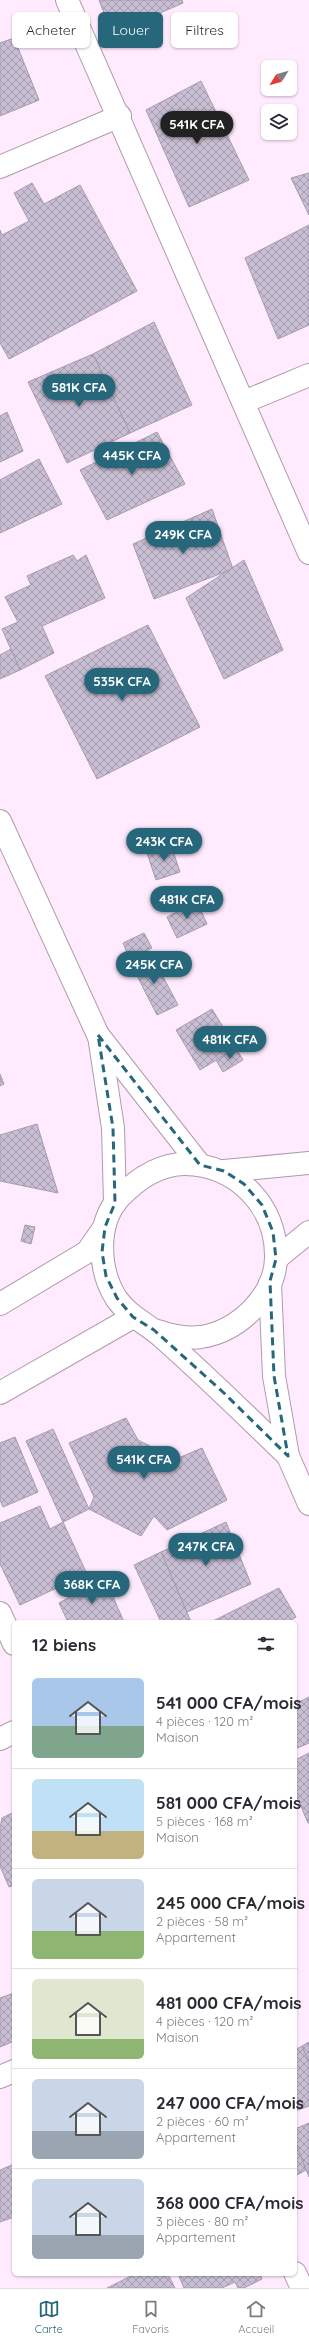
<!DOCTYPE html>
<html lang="fr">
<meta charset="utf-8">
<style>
:root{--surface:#fff;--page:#f2f2f3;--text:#2b2b33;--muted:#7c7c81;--line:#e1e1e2;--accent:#27677c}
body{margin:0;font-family:Quicksand,sans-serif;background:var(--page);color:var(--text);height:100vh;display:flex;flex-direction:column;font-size:15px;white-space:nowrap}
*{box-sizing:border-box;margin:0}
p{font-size:13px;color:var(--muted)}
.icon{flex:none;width:22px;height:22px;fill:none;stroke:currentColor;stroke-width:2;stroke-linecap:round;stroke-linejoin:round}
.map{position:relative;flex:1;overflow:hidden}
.side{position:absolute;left:12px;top:1620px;width:285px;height:656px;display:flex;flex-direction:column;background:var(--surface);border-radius:6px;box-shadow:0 1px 3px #0004}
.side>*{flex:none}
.hud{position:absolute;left:12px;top:12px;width:285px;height:36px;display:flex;gap:8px}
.needle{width:26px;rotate:233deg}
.buttons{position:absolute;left:261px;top:60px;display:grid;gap:8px}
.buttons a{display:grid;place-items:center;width:36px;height:36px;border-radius:6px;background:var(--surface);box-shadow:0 1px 3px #0004;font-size:20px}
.price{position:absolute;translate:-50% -34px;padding:0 9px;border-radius:14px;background:var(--accent);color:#fff;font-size:13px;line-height:26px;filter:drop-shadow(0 1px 2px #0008)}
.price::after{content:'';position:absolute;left:50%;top:24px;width:12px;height:9px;margin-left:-6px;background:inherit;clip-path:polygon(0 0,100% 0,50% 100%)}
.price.selected{background:#222;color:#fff}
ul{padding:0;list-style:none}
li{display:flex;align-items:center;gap:12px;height:100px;padding:0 20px}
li+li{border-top:1px solid var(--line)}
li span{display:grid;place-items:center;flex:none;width:112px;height:80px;border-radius:6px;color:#555}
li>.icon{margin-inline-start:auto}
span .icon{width:48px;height:48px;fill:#fffc;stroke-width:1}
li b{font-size:17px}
h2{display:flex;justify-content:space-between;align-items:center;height:48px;padding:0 20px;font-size:17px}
.pill{padding:0 14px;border-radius:6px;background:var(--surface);box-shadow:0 1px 3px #0004;font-size:14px;line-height:36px}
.pill.selected{background:var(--accent);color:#fff}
.tab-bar{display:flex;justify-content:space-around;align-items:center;height:56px;border-top:1px solid var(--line);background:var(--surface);font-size:11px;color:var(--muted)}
.tab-bar a{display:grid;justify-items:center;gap:2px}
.tab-bar .selected{color:var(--accent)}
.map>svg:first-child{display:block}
</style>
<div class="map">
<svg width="309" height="2288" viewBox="0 0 309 2288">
<defs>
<pattern id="building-cross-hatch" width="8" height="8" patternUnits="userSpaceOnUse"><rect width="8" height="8" fill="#c9bfd4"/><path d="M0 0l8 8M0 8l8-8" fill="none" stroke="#a49cad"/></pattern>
</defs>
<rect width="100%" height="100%" fill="#ffebfd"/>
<g fill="url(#building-cross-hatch)" stroke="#a59bb0">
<polygon points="99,0 182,0 183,3 112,34"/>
<polygon points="14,38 39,100 0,116 0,43"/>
<polygon points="201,81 249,180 189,207 146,110"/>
<polygon points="309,173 309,215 291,178"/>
<polygon points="32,183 44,204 80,185 137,291 9,359 0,343 0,230 2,235 29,221 14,193"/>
<polygon points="309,225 309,325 278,339 245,258"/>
<polygon points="154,322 192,405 130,433 93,354"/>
<polygon points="93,354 130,433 67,463 28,382"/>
<polygon points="7,412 23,451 0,462 0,416"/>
<polygon points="157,432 185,484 107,520 80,470"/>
<polygon points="39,459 62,504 0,533 0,480"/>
<polygon points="212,509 233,569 154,599 133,544"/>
<polygon points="73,555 77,561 86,555 105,598 42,626 54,653 20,670 2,629 18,622 5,597 31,585 27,576"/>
<polygon points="244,560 283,650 224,679 186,598"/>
<polygon points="148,625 200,727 97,779 45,676"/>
<polygon points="11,649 20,670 0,679 0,655"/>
<polygon points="171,845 180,872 156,880 147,853"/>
<polygon points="197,902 207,924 177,938 167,917"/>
<polygon points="144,933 152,948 130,959 123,943"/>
<polygon points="151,954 178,1005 157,1015 131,964"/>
<polygon points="212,1009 236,1048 200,1070 176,1030"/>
<polygon points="236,1048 243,1060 223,1072 216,1060"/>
<polygon points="0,1074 4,1084 0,1086"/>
<polygon points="37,1124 58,1193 0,1181 0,1135"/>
<polygon points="25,1225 35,1227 31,1244 21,1241"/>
<polygon points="126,1418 138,1440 176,1459 202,1448 227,1500 167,1530 154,1516 141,1536 89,1509 94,1497 69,1443"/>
<polygon points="53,1429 89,1509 63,1522 26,1441"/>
<polygon points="15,1437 38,1492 3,1507 0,1500 0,1443"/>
<polygon points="40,1506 50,1529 63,1522 87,1574 20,1605 0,1564 0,1523"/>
<polygon points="226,1522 251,1584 187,1612 161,1552"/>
<polygon points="161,1552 191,1622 161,1622 134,1565"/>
<polygon points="105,1578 124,1622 68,1622 59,1603"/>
<polygon points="279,1588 296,1617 288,1622 211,1622"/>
<polygon points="309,1697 309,1743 295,1749 295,1700 297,1703"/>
<polygon points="309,1753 309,1823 308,1823 295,1792 295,1760"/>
<polygon points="14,1812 14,1885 9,1887 0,1866 0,1828 2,1818"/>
<polygon points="14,1993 14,2041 0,2047 0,1998"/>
<polygon points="309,2042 309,2063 302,2046"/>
<polygon points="302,2046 309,2063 309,2106 295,2111 295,2050"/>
<polygon points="309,2123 309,2177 295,2141 295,2129"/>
<polygon points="295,2141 306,2170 295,2176"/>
<polygon points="14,2164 14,2217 0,2222 0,2170"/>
<polygon points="135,2274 168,2274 175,2288 107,2288"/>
<polygon points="178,2274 260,2274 262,2279 244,2288 238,2288 235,2282 222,2288 184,2288"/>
</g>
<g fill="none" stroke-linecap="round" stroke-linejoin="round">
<g stroke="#ad9bac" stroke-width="24">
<g id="street">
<polyline points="67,0 309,553"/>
<polyline points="0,167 120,116"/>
<polyline points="244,402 309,375"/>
<polyline points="0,1613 14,1644"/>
<polyline points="0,1739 14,1732"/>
<polyline points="0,2077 14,2071"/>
<polyline points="295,2273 302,2288"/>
</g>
</g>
<g stroke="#ad9bac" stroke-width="24">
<g id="secondary">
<polyline points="0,821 98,1035 200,1165"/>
<polyline points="99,1036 113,1128 115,1203"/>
<polyline points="224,1171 309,1163"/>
<polyline points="276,1259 309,1232"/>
<polyline points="270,1283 274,1376 288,1456 309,1504"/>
<polyline points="0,1304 87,1252 103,1229"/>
<path d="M154,1330c16,5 30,9 47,7 37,-6 74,-40 75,-79 1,-52 -39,-93 -91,-94 -27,0 -48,15 -66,34 -23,26 -21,71 -3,100 12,18 32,26 47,40 43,38 84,78 125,118"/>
<polyline points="0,1393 133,1317"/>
</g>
</g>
<use href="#street" stroke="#fff" stroke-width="22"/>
<use href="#secondary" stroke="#fff" stroke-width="22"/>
</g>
<path fill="none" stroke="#27677c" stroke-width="3" stroke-dasharray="8 5" stroke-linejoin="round" d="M98,1035l102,130 24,6 20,13 18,21 11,27 3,27 -6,22 4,95 14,80 -64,-63 -70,-63 -21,-13 -16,-19 -11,-22 -4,-24 3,-25 10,-24 -2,-75z"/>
</svg>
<div class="buttons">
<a><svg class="needle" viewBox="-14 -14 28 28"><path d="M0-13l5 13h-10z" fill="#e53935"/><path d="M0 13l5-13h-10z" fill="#7c7c81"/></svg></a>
<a><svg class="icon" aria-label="layers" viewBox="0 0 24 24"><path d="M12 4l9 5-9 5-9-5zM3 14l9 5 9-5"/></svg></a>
</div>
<b class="price selected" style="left:197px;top:145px">541K CFA</b>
<b class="price" style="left:79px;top:408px">581K CFA</b>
<b class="price" style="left:132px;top:476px">445K CFA</b>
<b class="price" style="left:183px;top:555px">249K CFA</b>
<b class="price" style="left:122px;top:702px">535K CFA</b>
<b class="price" style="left:164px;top:862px">243K CFA</b>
<b class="price" style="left:187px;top:920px">481K CFA</b>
<b class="price" style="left:154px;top:985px">245K CFA</b>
<b class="price" style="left:230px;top:1060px">481K CFA</b>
<b class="price" style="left:144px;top:1480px">541K CFA</b>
<b class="price" style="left:206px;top:1567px">247K CFA</b>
<b class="price" style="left:92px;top:1605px">368K CFA</b>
<div class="hud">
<a class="pill">Acheter</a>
<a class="pill selected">Louer</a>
<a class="pill">Filtres</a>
</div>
<section class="side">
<h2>12 biens<svg class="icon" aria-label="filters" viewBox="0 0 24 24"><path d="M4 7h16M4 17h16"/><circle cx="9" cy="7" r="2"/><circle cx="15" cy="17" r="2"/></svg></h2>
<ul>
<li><span style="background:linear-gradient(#a9c7e8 60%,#7fa58c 0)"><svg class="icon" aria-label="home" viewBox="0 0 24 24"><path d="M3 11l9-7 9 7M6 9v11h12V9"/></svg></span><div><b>541 000 CFA/mois</b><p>4 pièces · 120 m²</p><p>Maison</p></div></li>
<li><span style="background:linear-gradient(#bfe0f5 65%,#c2b280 0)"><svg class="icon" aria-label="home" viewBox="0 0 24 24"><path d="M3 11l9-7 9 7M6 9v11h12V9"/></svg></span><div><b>581 000 CFA/mois</b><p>5 pièces · 168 m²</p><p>Maison</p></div></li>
<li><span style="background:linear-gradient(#c9d6e8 65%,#8fb573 0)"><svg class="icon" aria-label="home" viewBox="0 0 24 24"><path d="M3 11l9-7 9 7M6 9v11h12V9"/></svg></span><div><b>245 000 CFA/mois</b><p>2 pièces · 58 m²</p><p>Appartement</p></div></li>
<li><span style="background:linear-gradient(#dfe7d0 75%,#8fb573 0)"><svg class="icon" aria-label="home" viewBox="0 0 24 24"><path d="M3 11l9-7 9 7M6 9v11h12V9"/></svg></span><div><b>481 000 CFA/mois</b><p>4 pièces · 120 m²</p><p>Maison</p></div></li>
<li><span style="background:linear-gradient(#c9d6e8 65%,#9aa5b1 0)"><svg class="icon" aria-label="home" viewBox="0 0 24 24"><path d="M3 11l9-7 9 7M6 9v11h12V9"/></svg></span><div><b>247 000 CFA/mois</b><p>2 pièces · 60 m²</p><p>Appartement</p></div></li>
<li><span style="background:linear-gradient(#c9d6e8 70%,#9aa5b1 0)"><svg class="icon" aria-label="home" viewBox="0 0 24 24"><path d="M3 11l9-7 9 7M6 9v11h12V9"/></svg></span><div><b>368 000 CFA/mois</b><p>3 pièces · 80 m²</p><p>Appartement</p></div></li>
</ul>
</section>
</div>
<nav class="tab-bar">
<a class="selected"><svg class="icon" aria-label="map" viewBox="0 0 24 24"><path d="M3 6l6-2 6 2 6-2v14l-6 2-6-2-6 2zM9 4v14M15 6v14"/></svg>Carte</a>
<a><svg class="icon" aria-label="saved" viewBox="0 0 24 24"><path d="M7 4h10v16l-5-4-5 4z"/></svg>Favoris</a>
<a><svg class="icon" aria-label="home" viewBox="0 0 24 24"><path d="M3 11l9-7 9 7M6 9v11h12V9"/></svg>Accueil</a>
</nav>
